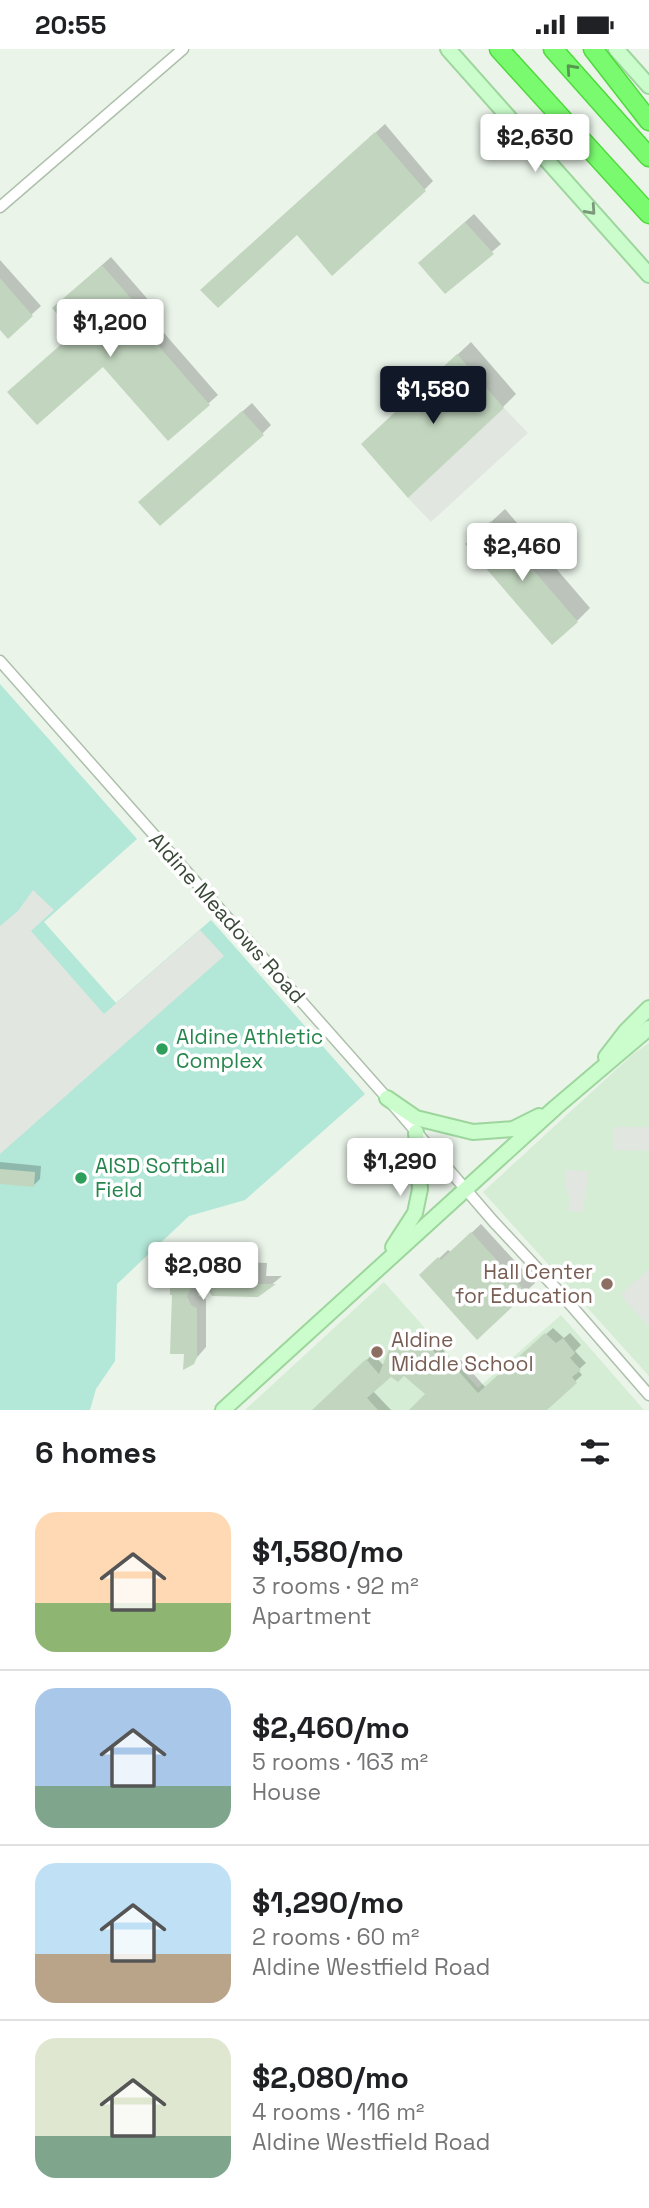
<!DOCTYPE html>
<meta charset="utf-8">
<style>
:root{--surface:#fff;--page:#f6f6f6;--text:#202124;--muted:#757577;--line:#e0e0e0;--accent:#111827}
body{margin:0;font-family:"Space Grotesk",sans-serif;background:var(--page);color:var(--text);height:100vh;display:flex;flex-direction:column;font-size:26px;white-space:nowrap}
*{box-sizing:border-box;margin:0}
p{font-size:23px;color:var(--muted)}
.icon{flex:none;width:38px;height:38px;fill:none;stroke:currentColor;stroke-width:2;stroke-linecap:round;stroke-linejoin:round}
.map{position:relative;height:1361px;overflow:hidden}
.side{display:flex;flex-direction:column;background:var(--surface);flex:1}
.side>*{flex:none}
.price{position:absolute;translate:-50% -60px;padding:0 16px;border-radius:7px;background:#fff;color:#222;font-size:23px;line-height:46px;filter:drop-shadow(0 2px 4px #0008)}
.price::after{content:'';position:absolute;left:50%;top:42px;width:21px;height:16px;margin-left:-10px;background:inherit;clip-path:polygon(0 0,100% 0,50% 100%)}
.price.on{background:var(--accent);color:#fff}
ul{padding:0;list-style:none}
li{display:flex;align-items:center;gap:21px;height:175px;padding:0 35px}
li+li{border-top:2px solid var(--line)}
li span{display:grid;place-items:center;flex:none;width:196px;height:140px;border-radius:21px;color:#555}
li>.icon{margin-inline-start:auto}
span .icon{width:84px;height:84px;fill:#fffc;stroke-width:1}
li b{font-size:30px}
h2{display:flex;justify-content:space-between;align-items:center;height:84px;padding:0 35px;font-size:30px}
.status{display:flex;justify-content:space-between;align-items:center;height:49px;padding:0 35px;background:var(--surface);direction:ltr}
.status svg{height:19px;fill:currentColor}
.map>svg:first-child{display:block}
</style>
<div class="status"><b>20:55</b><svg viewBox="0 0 49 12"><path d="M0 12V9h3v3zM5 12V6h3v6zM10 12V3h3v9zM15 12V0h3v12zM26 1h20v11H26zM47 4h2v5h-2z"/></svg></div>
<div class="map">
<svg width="649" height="1361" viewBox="0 0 649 1361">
<rect width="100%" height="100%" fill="#eaf4e9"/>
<g fill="#d5edd4">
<polygon points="649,994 649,1327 483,1143 633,1005"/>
<polygon points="384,1233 478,1339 561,1266 644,1361 245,1361"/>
</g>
<polygon fill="#b3e7d8" points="0,635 137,790 44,873 116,954 211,871 365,1045 245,1151 189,1167 117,1235 115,1312 96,1340 90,1361 0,1361"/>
<g fill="#e1e6e1">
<polygon points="504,359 528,384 431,473 408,449"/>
<polygon points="33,841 54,861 31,882 104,965 200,881 224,907 0,1105 0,877 18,862"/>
<polygon points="613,1078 649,1078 649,1102 613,1101"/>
<polygon points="566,1121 589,1122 583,1163 568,1162 570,1152 565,1134"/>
<polygon points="649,1220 649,1278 620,1246"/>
</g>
<g fill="#0003">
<polygon points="385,75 433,132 425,140 298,184 211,232"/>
<polygon points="474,165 501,195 445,243 429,205"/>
<polygon points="111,208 164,269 157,276 218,346 168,390 75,284 63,251"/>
<polygon points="0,211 41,257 8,287 0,278"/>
<polygon points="471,293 516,345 503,358 376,382"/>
<polygon points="252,354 271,376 262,385 150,444"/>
<polygon points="505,460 590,559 577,572 467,495"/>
<polygon points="0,1113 41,1117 40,1130 33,1137 0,1134"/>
<polygon points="481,1175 535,1234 477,1288 430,1218 448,1201 451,1203"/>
<polygon points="208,1209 208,1212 267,1214 266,1227 282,1227 258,1247 197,1233 195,1237 199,1247 206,1250 206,1298 193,1313 185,1303 172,1223 186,1210"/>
<polygon points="553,1279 564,1289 570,1284 581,1296 575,1302 586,1314 578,1321 582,1326 544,1361 416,1361 414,1358 428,1345 404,1325 391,1326 373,1342 391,1361 314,1361 373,1305 384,1317 391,1299 402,1288 410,1297 419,1287 430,1282 454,1316 461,1311 486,1339"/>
</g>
<g fill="#c2d6bf">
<polygon points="375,83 426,142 332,227 297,186 218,259 200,241"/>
<polygon points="465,173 494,205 445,245 418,214"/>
<polygon points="102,216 157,279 149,286 210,356 168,392 103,318 37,376 7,343 74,284 52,259"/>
<polygon points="0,229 33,267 8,290 0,281"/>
<polygon points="457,305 504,359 408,449 361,395"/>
<polygon points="242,362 264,386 160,477 138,453"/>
<polygon points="491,472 578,573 552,596 465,495"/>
<polygon points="0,1120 35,1123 34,1138 0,1135"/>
<polygon points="471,1183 527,1244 477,1291 419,1226 438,1208 441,1211"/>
<polygon points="175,1218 200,1218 200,1221 258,1222 258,1235 276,1235 258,1248 212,1247 206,1237 197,1235 192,1237 187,1247 191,1256 197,1259 197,1308 194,1315 183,1321 184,1305 170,1305 172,1246 170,1246 170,1222"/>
<polygon points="545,1284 556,1294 563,1289 575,1304 570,1309 581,1321 572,1328 577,1334 547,1361 409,1361 425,1345 404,1327 398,1333 391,1328 367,1349 378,1361 312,1361 366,1310 379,1325 390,1298 395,1293 403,1302 411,1293 423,1287 447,1321 453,1316 478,1344"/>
</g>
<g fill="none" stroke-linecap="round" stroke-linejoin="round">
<g stroke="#aec0ac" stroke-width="13">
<g id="street">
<polyline points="0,158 183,0"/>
<polyline points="0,612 387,1049 493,1172 562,1246 649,1346"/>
</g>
</g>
<g stroke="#9dd69d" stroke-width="18">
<g id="secondary">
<polyline points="448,0 649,226"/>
<polyline points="616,0 649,37"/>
<polyline points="606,1008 626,982 649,959"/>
<polyline points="387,1049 416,1069 473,1083 513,1080 539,1067"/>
<polyline points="393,1198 415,1164 420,1140 416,1083"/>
<polyline points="223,1361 556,1058 649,979"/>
</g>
</g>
<g stroke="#50d93e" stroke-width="21">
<g id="highway">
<polyline points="499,0 649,165"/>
<polyline points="553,0 649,108"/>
<polyline points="593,0 649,72"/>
</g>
</g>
<use href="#street" stroke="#fff" stroke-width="10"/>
<use href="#secondary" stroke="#cafdcb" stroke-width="14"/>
<use href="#highway" stroke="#7afa6f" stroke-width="18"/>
</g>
<defs><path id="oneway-chevron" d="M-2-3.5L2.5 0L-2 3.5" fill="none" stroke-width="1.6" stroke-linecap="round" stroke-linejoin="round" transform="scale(1.75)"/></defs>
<use stroke="#579851" href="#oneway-chevron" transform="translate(571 20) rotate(-132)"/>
<use stroke="#7b997a" href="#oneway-chevron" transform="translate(591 161) rotate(48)"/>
<g fill="#2e9e5b" stroke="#fff" stroke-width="2.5">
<circle cx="162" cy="1000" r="7"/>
<circle cx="81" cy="1129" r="7"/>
</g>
<g fill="#8d6e63" stroke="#fff" stroke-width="2.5">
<circle cx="607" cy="1235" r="7"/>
<circle cx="377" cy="1303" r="7"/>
</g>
<g text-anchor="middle" stroke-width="7" stroke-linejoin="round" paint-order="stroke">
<g font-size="21" fill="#3a4838" stroke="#fff">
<text transform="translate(227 869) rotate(48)" y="7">Aldine Meadows Road</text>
</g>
<g font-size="21" fill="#27864d" stroke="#fff" text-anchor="start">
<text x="176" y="995">Aldine Athletic<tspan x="176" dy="24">Complex</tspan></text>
<text x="95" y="1124">AISD Softball<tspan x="95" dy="24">Field</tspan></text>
</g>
<g font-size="21" fill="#785e54" stroke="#fff" text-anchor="end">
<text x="593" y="1230">Hall Center<tspan x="593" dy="24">for Education</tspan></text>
<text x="391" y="1298" text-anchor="start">Aldine<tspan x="391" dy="24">Middle School</tspan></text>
</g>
</g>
</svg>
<b class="price" style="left:535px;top:125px">$2,630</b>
<b class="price" style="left:110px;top:310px">$1,200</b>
<b class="price on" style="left:433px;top:377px">$1,580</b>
<b class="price" style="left:522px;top:534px">$2,460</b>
<b class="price" style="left:400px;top:1149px">$1,290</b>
<b class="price" style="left:203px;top:1253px">$2,080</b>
</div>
<section class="side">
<h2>6 homes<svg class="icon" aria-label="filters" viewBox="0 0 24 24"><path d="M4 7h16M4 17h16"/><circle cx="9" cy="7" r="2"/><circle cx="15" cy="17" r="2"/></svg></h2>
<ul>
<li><span style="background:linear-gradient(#ffd9b3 65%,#8fb573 0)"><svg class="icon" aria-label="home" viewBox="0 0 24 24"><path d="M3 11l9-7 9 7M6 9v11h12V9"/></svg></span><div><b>$1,580/mo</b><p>3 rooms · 92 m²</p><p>Apartment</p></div></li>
<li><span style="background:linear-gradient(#a9c7e8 70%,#7fa58c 0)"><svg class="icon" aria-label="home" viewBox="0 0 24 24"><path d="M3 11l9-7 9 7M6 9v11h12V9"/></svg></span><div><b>$2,460/mo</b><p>5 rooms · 163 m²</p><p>House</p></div></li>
<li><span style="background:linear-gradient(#bfe0f5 65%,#b9a48a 0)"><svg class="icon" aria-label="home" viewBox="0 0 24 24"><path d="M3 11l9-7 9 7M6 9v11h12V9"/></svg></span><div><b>$1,290/mo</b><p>2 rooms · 60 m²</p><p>Aldine Westfield Road</p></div></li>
<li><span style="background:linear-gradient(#dfe7d0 70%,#7fa58c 0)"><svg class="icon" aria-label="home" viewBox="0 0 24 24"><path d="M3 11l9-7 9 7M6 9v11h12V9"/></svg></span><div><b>$2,080/mo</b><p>4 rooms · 116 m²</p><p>Aldine Westfield Road</p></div></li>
</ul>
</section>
